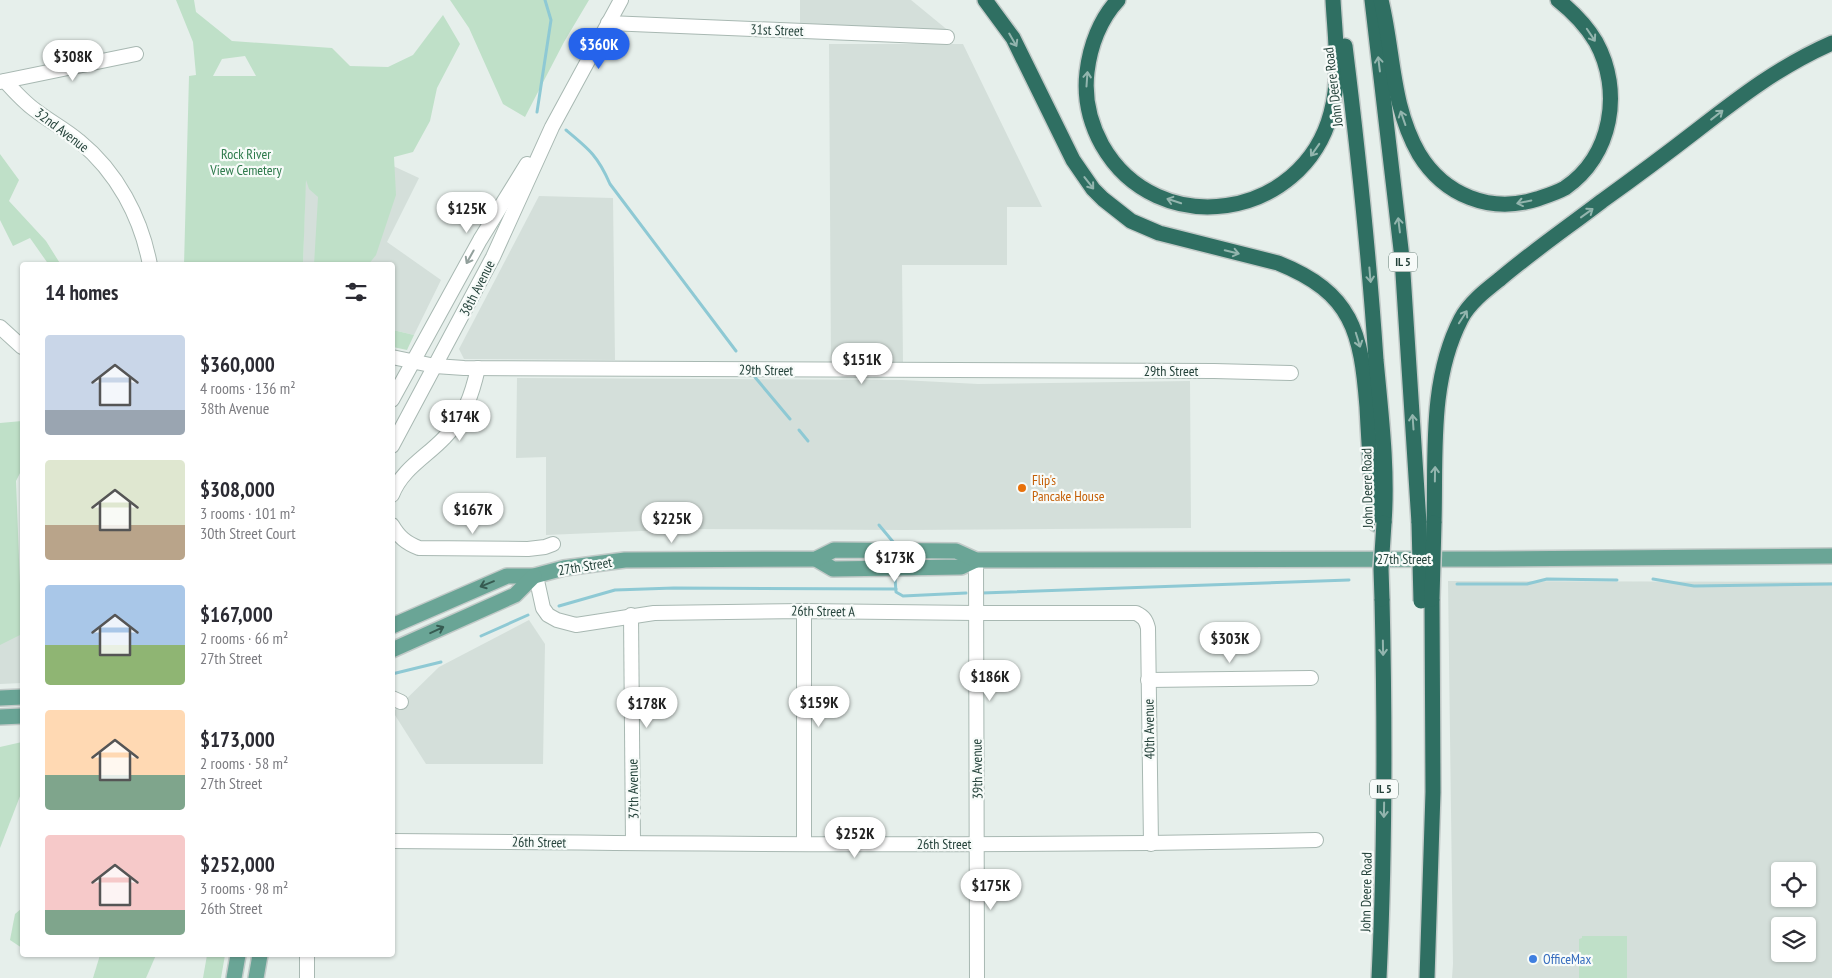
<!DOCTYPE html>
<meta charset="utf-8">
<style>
:root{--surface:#fff;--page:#f2f2f3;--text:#2b2b33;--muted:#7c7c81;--accent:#2563eb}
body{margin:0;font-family:"PT Sans Narrow",sans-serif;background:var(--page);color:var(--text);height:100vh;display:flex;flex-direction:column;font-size:19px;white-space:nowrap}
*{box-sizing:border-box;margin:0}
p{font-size:16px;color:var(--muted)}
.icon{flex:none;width:28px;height:28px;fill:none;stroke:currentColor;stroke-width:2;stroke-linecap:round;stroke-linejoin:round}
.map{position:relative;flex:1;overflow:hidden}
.drawer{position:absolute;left:20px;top:262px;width:375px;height:695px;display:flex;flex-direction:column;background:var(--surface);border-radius:5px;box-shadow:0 1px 4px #0004}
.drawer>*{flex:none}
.fabs{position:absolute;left:1771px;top:862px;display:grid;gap:10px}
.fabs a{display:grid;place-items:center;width:45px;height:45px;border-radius:5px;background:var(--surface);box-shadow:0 1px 4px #0004;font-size:25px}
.price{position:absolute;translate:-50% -42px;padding:0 11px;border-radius:18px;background:#fff;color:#222;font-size:16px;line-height:32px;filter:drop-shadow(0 1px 2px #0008)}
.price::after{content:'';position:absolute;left:50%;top:30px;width:15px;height:11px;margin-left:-8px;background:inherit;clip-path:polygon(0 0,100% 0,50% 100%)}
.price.selected{background:var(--accent);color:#fff}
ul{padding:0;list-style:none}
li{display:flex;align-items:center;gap:15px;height:125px;padding:0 25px}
li span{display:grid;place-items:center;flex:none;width:140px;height:100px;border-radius:5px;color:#555}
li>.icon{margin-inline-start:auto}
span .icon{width:60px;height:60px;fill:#fffc;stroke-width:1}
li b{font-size:21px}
h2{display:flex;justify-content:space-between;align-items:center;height:60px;padding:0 25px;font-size:21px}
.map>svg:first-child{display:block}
</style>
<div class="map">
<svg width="1832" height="978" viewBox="0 0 1832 978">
<rect width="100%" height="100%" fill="#e6efeb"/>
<g fill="#d4dfda" fill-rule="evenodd">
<polygon points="800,0 911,0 950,32 800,26"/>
<polygon points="829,44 963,44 1042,207 1007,207 1007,265 902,265 903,363 831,365"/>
<polygon points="307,126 419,178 387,242 441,280 414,335 393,330 392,265 303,265"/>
<polygon points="539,196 613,198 615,360 464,359 459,349"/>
<polygon points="517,378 902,380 978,384 1190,381 1191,528 904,530 690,529 546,535 546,457 516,458"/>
<path d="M1448,581l384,1v396h-380l1,-14zM1780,871h28v28h-28zM1780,926h28v28h-28z"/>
<polygon points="529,620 545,644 543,764 426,764 393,712 439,667"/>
<polygon points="0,629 22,629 22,683 0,684"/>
</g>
<g fill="#bfe0c8" fill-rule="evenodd">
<path d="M176,0h18l2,12 36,29 100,7 18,18 38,1 25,-12 30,-40 17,29 -23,44 -7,33 -17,31 -19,5 2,38 -20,60 -8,10h-54l4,-68 -9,-8 -3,-9 -3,85h-119l5,-189 7,-1 -3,-33zM245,56l11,20h-43l9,-17z"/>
<polygon points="450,0 589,0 564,42 525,117 503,104 469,28"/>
<polygon points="0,154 19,180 9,201 46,241 61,265 49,265 30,238 13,246 0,220"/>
<polygon points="393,330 414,335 407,350 393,347"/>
<polygon points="22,421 22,469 16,481 22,637 20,635 0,645 0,423"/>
<polygon points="22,742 22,791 0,848 0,747"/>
<polygon points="22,908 22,948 10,940 15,914"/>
<polygon points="1582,936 1627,936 1627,978 1579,978 1579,939 1582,938"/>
<polygon points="100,955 156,955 146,978 93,978"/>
<polygon points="207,955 225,955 221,978 203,978"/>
</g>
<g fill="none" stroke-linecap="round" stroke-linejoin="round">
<g stroke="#8ec9d4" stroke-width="3">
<polyline points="537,112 551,20 545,0"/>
<path d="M566,130c23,19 32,26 44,54l126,167"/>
<polyline points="754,376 790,419"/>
<polyline points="799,430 808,441"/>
<polyline points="879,525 894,543"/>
<polyline points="895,578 896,592 903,596 966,593"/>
<polyline points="1653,579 1694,586 1832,584"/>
<polyline points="1457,584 1527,584 1547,579 1617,580"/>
<polyline points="982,593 1349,580"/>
<polyline points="559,606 615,590 674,588 896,589"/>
<polyline points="481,636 528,615"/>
<polyline points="392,674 441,662"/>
</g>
<g stroke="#a8b8b2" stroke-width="16">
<g id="minor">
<polyline points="608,23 947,37"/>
<path d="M5,81c9,10 19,21 30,29 14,11 30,19 44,31 38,31 62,76 71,124"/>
<polyline points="0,82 136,54"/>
<polyline points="0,327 22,347"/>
<polyline points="392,357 435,366 464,368 1214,371 1291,373"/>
<polyline points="392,400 480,240 527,164"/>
<polyline points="392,446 493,257 552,127 621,0"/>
<path d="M392,495c10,-26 34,-38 52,-57 20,-20 28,-43 34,-70"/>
<path d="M392,525c7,12 14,18 27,23l109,1 17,-2 8,-3"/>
<polyline points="976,560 977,978"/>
<path d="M536,576l7,32 5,7 9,5 19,5 78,-12 150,-2 171,2h161c8,4 10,7 12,15l3,216"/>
<polyline points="631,615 633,843"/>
<polyline points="1148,680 1311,678"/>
<polyline points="392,698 401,702"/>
<path d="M392,841c308,3 616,6 924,-1"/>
<polyline points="804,844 804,611"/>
<polyline points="307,955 307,978"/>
</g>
</g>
<g stroke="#c2cac8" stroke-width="18">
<g id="major">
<polyline points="816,559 833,569 961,567 976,560"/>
<polyline points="392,626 507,576 534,576 564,568 625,560 816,559 834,550 956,551 976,560 1495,559 1832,556"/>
<polyline points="392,650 515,595 534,576"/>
<polyline points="0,698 22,697"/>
<polyline points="0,717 22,716"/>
<polyline points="234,978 238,955"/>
<polyline points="256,978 260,955"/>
</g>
</g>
<g stroke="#c2cac8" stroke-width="18">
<g id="highway">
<path d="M985,0l28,38 60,122 20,29 10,10 28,22 28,12 119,30c75,30 83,69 89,144 2,39 4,78 9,117"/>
<path d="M1118,0c-18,19 -28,46 -31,72 -3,25 3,51 15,73 55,97 201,75 229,-32 10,-37 4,-75 2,-113"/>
<polyline points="1372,0 1402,258 1419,523"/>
<path d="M1381,0c13,53 10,105 38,154 25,41 71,60 118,45 9,-3 19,-6 28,-11 47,-32 58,-97 31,-146 -10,-17 -23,-30 -38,-42"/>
<path d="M1345,46c13,105 24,209 31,314 5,54 12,109 8,163"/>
<path d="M1434,523c2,-68 -5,-142 27,-204 8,-16 25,-29 39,-40 33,-28 68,-52 102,-78 32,-23 63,-46 94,-70 45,-35 84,-65 136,-88"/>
<path d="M1379,978c6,-126 6,-253 3,-379"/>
<polyline points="1427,978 1433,792 1432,599"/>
</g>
</g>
<use href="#minor" stroke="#fff" stroke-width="14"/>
<use href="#major" stroke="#6aa596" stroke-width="15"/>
<use href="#highway" stroke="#2f6f62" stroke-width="15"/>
<g stroke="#c2cac8" stroke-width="18" stroke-linecap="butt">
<g id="highway-bridge">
<polyline points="1419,523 1421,601"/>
<polyline points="1382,599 1381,569 1384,523"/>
<polyline points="1432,599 1434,523"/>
</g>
</g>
<use href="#highway-bridge" stroke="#2f6f62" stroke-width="15"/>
</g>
<defs><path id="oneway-shaft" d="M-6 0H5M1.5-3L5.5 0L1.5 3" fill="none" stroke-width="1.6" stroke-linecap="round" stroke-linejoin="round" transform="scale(1.25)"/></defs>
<g stroke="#93b5ae">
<use href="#oneway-shaft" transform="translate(1591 35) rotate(56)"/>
<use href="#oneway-shaft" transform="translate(1013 40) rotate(60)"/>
<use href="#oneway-shaft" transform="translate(1379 64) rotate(-97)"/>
<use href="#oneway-shaft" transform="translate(1087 79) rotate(-86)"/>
<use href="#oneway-shaft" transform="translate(1717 115) rotate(-38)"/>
<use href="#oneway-shaft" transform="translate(1403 118) rotate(-109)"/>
<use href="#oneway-shaft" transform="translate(1315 150) rotate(125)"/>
<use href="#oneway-shaft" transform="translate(1089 183) rotate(52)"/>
<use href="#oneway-shaft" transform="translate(1174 201) rotate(-162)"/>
<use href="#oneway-shaft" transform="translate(1524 202) rotate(168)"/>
<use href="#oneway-shaft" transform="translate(1587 213) rotate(-36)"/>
<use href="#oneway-shaft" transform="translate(1399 225) rotate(-97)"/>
<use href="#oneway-shaft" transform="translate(1232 252) rotate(14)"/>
<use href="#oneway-shaft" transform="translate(1370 275) rotate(85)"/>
<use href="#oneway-shaft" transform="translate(1463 317) rotate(-57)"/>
<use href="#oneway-shaft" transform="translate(1358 340) rotate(73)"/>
<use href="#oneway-shaft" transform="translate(1413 422) rotate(-94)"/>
<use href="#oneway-shaft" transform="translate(1435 474) rotate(-89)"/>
<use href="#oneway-shaft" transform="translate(1383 648) rotate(89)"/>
<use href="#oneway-shaft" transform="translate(1384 810) rotate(91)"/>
</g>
<use stroke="#92a09c" href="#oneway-shaft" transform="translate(470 257) rotate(119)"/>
<g stroke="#365b51">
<use href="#oneway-shaft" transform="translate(487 584) rotate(158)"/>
<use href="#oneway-shaft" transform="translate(437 630) rotate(-25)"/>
</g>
<circle fill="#e8710a" stroke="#f7fbf9" stroke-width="2" cx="1022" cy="488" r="5"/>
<circle fill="#3f7fe0" stroke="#f7fbf9" stroke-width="2" cx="1533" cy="959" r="5"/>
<g text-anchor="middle" stroke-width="4.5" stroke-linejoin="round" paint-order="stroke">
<g fill="#f7fbf9" stroke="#637a73" stroke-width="1">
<rect x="1389" y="252.5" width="28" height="19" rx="4"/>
<rect x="1370" y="779.5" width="28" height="19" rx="4"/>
</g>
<g font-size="12" font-weight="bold" fill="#24423a">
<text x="1403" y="266">IL 5</text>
<text x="1384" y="793">IL 5</text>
</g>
<g font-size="14" fill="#24423a" stroke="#f7fbf9">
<text transform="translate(777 30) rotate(2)" y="5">31st Street</text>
<text transform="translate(1333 87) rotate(-97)" y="5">John Deere Road</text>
<text transform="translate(62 130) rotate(37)" y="5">32nd Avenue</text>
<text transform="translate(477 288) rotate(-63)" y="5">38th Avenue</text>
<text transform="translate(766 370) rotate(1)" y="5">29th Street</text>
<text x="1171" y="376">29th Street</text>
<text transform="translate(1367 488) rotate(-91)" y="5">John Deere Road</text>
<text x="1404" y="564">27th Street</text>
<text transform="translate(585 566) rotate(-9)" y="5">27th Street</text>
<text transform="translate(823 611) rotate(1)" y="5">26th Street A</text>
<text transform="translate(1149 729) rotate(-91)" y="5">40th Avenue</text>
<text transform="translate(977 769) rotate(-91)" y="5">39th Avenue</text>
<text transform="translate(633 789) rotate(-91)" y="5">37th Avenue</text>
<text transform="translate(539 842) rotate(1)" y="5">26th Street</text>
<text x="944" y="849">26th Street</text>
<text transform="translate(1366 892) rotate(-89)" y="5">John Deere Road</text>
</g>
<g font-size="14" fill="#2d7a4b" stroke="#f7fbf9">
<text x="246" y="159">Rock River<tspan x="246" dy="16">View Cemetery</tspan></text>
</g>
<g font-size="14" fill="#c56008" stroke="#f7fbf9" text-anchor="start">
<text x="1032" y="485">Flip's<tspan x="1032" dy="16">Pancake House</tspan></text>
</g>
<g font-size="14" fill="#366cbe" stroke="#f7fbf9" text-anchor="start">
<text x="1543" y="964">OfficeMax</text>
</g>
</g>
</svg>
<div class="fabs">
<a><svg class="icon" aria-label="locate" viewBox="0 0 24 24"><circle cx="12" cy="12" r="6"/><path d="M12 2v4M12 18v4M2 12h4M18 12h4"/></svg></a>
<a><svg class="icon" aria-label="layers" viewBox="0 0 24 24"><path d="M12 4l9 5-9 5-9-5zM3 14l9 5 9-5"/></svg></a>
</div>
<b class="price selected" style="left:599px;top:70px">$360K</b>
<b class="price" style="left:73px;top:82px">$308K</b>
<b class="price" style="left:467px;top:234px">$125K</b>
<b class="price" style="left:862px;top:385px">$151K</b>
<b class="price" style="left:460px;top:442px">$174K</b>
<b class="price" style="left:473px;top:535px">$167K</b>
<b class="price" style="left:672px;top:544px">$225K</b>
<b class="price" style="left:895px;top:583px">$173K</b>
<b class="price" style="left:1230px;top:664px">$303K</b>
<b class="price" style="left:990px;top:702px">$186K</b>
<b class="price" style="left:819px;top:728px">$159K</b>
<b class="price" style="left:647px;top:729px">$178K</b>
<b class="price" style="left:855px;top:859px">$252K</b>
<b class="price" style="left:991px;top:911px">$175K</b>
<section class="drawer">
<h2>14 homes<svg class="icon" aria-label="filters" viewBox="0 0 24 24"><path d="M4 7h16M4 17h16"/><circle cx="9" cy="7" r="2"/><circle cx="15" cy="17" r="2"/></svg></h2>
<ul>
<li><span style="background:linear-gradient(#c9d6e8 75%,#9aa5b1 0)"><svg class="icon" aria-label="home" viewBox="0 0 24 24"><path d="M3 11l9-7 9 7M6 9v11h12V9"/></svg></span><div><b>$360,000</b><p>4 rooms · 136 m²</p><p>38th Avenue</p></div></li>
<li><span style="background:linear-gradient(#dfe7d0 65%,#b9a48a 0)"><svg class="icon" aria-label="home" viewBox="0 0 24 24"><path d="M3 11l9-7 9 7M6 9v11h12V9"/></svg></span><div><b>$308,000</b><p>3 rooms · 101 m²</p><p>30th Street Court</p></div></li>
<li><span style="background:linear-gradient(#a9c7e8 60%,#8fb573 0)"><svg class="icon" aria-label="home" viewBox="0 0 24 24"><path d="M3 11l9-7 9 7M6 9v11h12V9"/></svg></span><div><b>$167,000</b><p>2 rooms · 66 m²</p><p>27th Street</p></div></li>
<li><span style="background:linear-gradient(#ffd9b3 65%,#7fa58c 0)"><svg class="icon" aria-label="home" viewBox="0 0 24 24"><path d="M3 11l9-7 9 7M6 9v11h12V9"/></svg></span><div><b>$173,000</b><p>2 rooms · 58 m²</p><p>27th Street</p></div></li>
<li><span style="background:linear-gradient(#f6c9c9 75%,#7fa58c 0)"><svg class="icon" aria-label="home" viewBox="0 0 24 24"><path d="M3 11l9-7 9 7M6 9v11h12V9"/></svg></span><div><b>$252,000</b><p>3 rooms · 98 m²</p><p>26th Street</p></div></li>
</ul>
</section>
</div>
